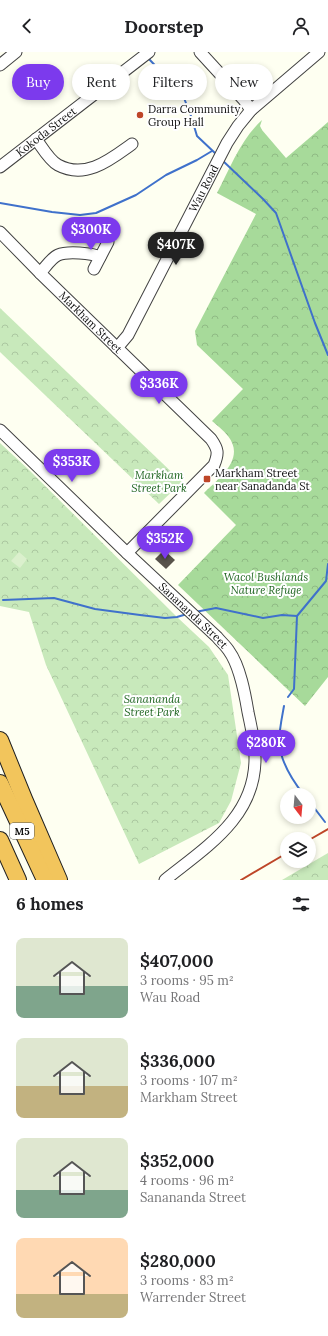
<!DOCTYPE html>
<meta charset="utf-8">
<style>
:root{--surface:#fff;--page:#f6f6f6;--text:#202124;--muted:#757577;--accent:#7c3aed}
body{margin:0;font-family:Lora,serif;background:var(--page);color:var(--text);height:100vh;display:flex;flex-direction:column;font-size:15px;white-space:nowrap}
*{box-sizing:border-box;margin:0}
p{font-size:13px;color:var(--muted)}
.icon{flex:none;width:22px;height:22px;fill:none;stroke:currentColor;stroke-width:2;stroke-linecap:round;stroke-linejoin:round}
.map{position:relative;height:828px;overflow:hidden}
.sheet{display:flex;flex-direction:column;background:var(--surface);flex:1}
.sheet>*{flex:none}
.top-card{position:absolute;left:12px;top:12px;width:304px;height:36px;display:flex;gap:8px}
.needle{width:26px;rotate:164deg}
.fabs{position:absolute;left:280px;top:736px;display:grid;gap:8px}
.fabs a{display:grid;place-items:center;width:36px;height:36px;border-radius:50%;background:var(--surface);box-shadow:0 2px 6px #0003;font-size:20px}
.price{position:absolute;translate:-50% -34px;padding:0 9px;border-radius:14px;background:var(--accent);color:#fff;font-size:13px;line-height:26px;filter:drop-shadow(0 1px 2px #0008)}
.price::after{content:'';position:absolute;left:50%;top:24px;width:12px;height:9px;margin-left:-6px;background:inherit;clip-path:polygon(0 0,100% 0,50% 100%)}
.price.current{background:#222;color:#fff}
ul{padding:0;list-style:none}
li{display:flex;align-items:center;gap:12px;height:100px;padding:0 16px}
li span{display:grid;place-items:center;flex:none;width:112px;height:80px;border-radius:8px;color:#555}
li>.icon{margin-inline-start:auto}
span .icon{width:48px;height:48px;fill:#fffc;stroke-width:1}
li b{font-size:17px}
h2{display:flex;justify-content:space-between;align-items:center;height:48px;padding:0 16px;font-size:17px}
.chip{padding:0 14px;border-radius:18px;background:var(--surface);box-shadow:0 2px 6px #0003;font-size:14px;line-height:36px}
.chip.current{background:var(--accent);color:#fff}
header{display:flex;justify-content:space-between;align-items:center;height:52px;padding:0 16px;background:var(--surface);font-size:18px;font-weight:700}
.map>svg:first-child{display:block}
</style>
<header><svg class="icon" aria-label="back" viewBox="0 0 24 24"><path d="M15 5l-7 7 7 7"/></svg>Doorstep<svg class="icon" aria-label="person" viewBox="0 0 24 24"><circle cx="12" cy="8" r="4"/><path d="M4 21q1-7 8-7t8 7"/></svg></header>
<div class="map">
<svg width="328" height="828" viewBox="0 0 328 828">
<defs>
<pattern id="forest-crowns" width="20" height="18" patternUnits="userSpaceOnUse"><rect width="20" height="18" fill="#a7da9a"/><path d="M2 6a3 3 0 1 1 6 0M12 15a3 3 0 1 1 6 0" fill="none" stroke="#8fba84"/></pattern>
<pattern id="park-crowns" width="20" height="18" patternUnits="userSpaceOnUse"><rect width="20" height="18" fill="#c8e9bb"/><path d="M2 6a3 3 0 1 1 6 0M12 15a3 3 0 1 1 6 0" fill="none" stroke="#abc7a0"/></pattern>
</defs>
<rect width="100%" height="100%" fill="#fefff1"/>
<path fill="url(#forest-crowns)" d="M262,68l-2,6 2,4 24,28 42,-36v555l-23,29 -127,-121 58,-60 -32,-32c15,-15 42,-34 24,-57 -4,-5 -10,-10 -16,-15l31,-32 -46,-44 -2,-14 61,-117 -39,-21c13,-25 24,-54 45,-73z"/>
<g fill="url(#park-crowns)">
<polygon points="0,256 182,430 159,452 0,300"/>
<polygon points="0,391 28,417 177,565 209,595 228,623 241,711 231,749 219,771 139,812 46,613 29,560 0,554"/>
<polygon points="328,801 328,828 282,828"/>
</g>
<polygon fill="#dbf0cd" points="19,500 27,507 20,516 11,509"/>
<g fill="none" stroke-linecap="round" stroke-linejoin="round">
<g stroke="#3f71cb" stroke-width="2">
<polyline points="147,5 172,31 184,46 191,64 197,84 216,102"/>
<polyline points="222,108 263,147 276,161 315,271 328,303"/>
<polyline points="0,151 52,160 80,163 96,161 136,143 166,123 197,108 212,99"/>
<polyline points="3,548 54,546 95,557 140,563 165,566 177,565 187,562"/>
<polyline points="195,560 216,556 263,566 282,563 297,564"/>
<polyline points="288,645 294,637 297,564 326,529 328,512"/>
<path d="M284,654c-2,11 -5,25 -5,37 2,19 13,37 25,52"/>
<polyline points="309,749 325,770"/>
</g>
</g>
<polygon fill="#58534b" points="164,498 175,508 166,517 155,507"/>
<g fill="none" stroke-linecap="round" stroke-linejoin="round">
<g stroke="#424242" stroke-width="13">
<g id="minor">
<polyline points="200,0 244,48 251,58"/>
<polyline points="0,13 16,0"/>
<path d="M36,87c6,8 13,21 22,26 28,15 53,-6 74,-21"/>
<path id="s1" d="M0,115l149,-115"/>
<path id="s2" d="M0,180l40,41 171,166c7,10 8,14 3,26l-87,88"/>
<polyline points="94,217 108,190"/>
<path d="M40,221c5,-5 11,-15 18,-18 9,-4 34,-2 42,2"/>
<path id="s3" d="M117,296l11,-13 99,-192 11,-17 13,-16 68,-58"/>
<path id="s4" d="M0,378l127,123 90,84c4,5 9,9 12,14 11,15 16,43 19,61 3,15 7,30 7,45 1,60 -49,90 -90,123"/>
</g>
</g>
<g stroke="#202020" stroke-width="18">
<g id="highway">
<polyline points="0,688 24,747 59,828"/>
<polyline points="0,731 45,828"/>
<polyline points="0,788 18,828"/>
</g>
</g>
<use href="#minor" stroke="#fff" stroke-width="11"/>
<use href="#highway" stroke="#f2c55c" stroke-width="16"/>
<g stroke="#be4628" stroke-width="2">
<polyline points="309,788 328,777"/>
<polyline points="241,828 287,801"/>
</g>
</g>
<g fill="#be4628" stroke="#fff" stroke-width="1.5">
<circle cx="140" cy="63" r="4"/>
<rect x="203" y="423" width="8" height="8" rx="2"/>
</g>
<g text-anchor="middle" stroke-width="4" stroke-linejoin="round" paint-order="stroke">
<rect fill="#fff" stroke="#575757" stroke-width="1" x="10" y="771" width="24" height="16" rx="3"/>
<g font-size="10" font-weight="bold" fill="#0f0f0f">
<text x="22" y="783">M5</text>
</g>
<g font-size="11" fill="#0f0f0f" stroke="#fff" text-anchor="start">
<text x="148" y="61">Darra Community<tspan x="148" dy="13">Group Hall</tspan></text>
<text x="215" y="425">Markham Street<tspan x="215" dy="13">near Sanadanda St</tspan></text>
</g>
<g font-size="11" fill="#0f0f0f" stroke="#fff">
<text dy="4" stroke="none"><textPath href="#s1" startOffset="58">Kokoda Street</textPath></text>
<text dy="4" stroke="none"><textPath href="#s3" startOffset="182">Wau Road</textPath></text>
<text dy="4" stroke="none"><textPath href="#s2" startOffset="128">Markham Street</textPath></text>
<text dy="4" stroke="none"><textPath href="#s4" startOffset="268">Sanananda Street</textPath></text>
</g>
<g font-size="11" font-style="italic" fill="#206622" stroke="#fff">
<text x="159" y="427">Markham<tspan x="159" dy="13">Street Park</tspan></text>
<text x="266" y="529">Wacol Bushlands<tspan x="266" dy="13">Nature Refuge</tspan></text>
<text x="152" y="651">Sanananda<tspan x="152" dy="13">Street Park</tspan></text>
</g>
</g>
</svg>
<div class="fabs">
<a><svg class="needle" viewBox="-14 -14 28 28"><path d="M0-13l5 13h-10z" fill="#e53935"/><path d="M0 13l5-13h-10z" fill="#757577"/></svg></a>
<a><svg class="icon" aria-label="layers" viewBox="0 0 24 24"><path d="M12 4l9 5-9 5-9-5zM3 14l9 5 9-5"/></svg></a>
</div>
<b class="price" style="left:91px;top:199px">$300K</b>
<b class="price current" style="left:176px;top:214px">$407K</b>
<b class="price" style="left:159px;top:353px">$336K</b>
<b class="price" style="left:72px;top:431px">$353K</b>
<b class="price" style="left:165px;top:508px">$352K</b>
<b class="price" style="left:266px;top:712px">$280K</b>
<div class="top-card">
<a class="chip current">Buy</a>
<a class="chip">Rent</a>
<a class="chip">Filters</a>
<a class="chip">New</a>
</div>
</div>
<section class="sheet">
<h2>6 homes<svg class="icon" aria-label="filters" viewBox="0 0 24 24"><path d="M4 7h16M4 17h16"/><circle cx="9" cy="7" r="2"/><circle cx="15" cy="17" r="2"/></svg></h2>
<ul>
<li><span style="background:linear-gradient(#dfe7d0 60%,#7fa58c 0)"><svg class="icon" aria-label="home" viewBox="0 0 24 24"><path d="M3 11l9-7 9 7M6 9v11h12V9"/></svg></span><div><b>$407,000</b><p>3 rooms · 95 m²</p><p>Wau Road</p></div></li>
<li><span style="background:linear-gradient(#dfe7d0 60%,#c2b280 0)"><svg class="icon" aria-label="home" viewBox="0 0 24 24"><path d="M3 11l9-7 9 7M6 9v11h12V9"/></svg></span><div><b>$336,000</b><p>3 rooms · 107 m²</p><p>Markham Street</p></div></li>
<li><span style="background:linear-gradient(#dfe7d0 65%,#7fa58c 0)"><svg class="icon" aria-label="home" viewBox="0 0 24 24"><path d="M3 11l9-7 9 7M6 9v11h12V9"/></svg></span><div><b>$352,000</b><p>4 rooms · 96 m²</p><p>Sanananda Street</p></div></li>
<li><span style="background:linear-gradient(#ffd9b3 70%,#c2b280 0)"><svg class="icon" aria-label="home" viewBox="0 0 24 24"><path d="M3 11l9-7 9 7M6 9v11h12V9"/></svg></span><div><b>$280,000</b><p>3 rooms · 83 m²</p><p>Warrender Street</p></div></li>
</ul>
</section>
